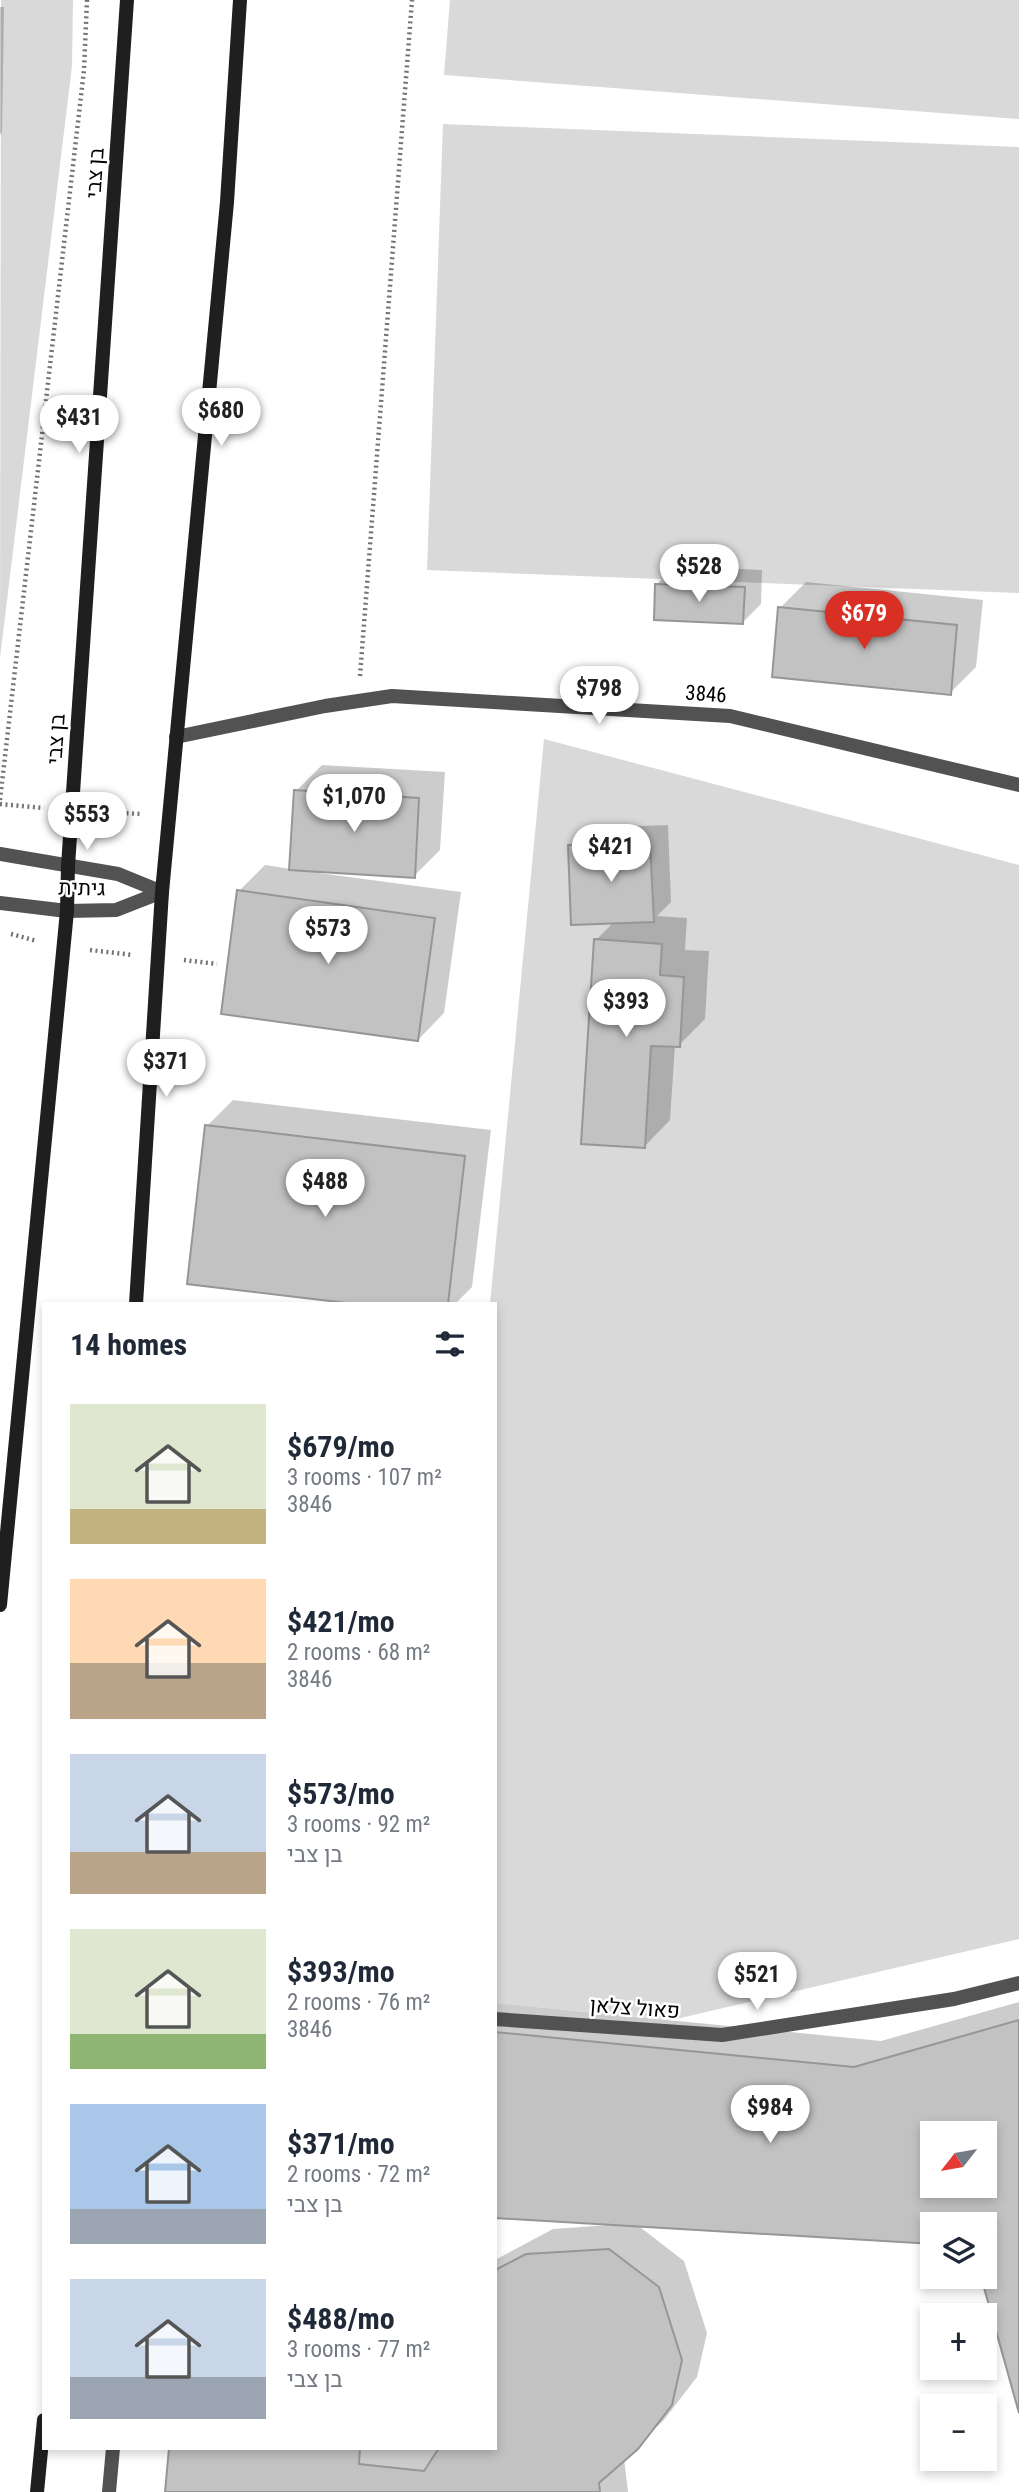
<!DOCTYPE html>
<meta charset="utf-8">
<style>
:root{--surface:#fff;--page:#f2f2f3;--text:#1f2937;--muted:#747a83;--accent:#d93025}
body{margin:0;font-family:"Roboto Condensed",Heebo,sans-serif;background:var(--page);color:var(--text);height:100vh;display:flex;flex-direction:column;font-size:26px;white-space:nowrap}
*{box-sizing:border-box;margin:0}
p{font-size:23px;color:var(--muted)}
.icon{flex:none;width:38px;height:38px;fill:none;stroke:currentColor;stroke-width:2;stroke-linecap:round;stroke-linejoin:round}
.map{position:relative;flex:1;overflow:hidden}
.drawer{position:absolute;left:42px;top:1302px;width:455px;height:1148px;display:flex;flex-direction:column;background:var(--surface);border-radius:0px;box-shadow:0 4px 10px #0003}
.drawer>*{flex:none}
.needle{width:46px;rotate:239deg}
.controls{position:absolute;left:920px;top:2121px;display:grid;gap:14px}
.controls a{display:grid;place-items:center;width:77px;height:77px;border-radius:0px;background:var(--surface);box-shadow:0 4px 10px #0003;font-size:35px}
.price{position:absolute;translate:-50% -60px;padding:0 16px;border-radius:24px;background:#fff;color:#222;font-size:23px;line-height:46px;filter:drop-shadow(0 2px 4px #0008)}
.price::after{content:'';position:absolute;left:50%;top:42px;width:21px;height:16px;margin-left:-10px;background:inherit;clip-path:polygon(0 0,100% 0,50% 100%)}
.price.current{background:var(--accent);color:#fff}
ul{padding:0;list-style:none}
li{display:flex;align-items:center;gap:21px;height:175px;padding:0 28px}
li span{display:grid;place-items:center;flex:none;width:196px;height:140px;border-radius:0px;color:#555}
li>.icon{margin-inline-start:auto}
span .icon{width:84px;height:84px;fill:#fffc;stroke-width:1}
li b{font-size:30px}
h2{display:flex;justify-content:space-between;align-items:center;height:84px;padding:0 28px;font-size:30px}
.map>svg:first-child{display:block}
</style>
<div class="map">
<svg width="1019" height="2492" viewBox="0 0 1019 2492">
<rect width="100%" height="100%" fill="#fff"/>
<g fill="#d9d9d9">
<polygon points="1,0 73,0 72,66 0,658"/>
<polygon points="450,0 1019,0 1019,119 444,75"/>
<polygon points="443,124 1019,147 1019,593 427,570"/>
<polygon points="544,739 1019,865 1019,1939 672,2020 495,2003 495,1304 490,1304"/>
</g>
<g fill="#0003" fill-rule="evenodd">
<polygon points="0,7 4,7 2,132 0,135"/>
<polygon points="675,566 762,570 761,604 743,622 657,584"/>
<polygon points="806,582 983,600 976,667 950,693 780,608"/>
<polygon points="322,765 445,772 440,850 414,876 319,870 319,873 461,892 444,1013 418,1040 239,891 265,865 291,869 296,791"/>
<polygon points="668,825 671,902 657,916 687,918 685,950 709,951 705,1019 679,1045 675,1045 670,1120 644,1147 596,940 614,922 569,846 587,828"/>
<polygon points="233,1100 491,1130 472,1287 455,1304 370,1304 207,1126"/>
<path d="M1019,2002v404l-36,-129h2v-53h-349l48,37 23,72 -10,44 -34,44 -39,37 4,34h-461l4,-44h324v-188l58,-31 56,-4v-2l-114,-7v-213l386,38zM933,2133h52v53h-52z"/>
</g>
<g fill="#c2c2c2" stroke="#969696" stroke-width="2" fill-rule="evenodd">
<polygon points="655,584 745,587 743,624 654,620"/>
<polygon points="778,607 957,625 951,695 772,677"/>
<polygon points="294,790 419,798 415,878 289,870"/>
<polygon points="650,843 654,922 571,925 568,845"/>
<polygon points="237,890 435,918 418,1041 221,1014"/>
<polygon points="594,939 662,944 660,975 684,977 680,1047 651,1046 645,1148 581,1144"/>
<polygon points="205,1125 465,1156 448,1304 355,1304 187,1284"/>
<path d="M1019,2020v393l-38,-136h4v-53h-52v20l-438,-26v-186l359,35zM933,2133h52v53h-52z"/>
<polygon points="609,2249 659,2287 682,2360 672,2405 638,2449 599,2483 600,2492 165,2492 169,2448 360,2448 359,2464 424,2471 439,2448 495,2448 495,2270 526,2254"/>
</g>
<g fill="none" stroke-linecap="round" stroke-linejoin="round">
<g stroke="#747474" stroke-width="4.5" stroke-dasharray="2 3.5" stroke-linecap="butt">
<polyline points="360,676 412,0"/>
<polyline points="0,800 84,70 87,0"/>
<polyline points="0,804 44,808"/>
<polyline points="99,812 142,814"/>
<polyline points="11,934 37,941"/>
<polyline points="90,950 133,955"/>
<polyline points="184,960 217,964"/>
</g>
<polyline stroke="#525252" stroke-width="14" points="109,2492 113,2448"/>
<g stroke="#525252" stroke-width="14">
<polyline points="176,737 325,706 392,696 730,716 1019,785"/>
<polyline points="495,2019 722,2035 954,1999 1019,1983"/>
</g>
<g stroke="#525252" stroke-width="14">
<polyline points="0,854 118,874 162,892"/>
<polyline points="0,903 67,911 116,910 162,892"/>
</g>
<g stroke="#1f1f1f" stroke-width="14">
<polyline points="136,1304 162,892 227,202 240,0"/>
<polyline points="0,1605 67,911 68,866 127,0"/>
<polyline points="37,2492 44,2420"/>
</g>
</g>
<g text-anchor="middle" stroke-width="5" stroke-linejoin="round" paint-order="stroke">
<g font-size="21" fill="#000" stroke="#fff">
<text transform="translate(95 173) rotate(-86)" y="7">בן צבי</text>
<text transform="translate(706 694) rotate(4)" y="7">3846</text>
<text transform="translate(56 739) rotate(-86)" y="7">בן צבי</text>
<text transform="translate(82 888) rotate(1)" y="7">גיתית</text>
<text transform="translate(635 2008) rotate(4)" y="7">פאול צלאן</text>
</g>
</g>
</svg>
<div class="controls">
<a><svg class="needle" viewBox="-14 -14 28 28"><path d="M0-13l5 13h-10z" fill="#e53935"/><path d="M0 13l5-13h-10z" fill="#747a83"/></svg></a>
<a><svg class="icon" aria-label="layers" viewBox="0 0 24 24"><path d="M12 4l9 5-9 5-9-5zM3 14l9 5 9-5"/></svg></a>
<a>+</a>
<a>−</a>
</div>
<b class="price" style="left:221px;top:448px">$680</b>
<b class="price" style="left:79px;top:455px">$431</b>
<b class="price" style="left:699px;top:604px">$528</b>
<b class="price current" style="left:864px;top:651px">$679</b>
<b class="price" style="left:599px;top:726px">$798</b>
<b class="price" style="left:354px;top:834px">$1,070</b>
<b class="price" style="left:87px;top:852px">$553</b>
<b class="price" style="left:611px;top:884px">$421</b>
<b class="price" style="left:328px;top:966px">$573</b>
<b class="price" style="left:626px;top:1039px">$393</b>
<b class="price" style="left:166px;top:1099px">$371</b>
<b class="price" style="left:325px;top:1219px">$488</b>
<b class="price" style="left:757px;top:2012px">$521</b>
<b class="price" style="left:770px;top:2145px">$984</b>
<section class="drawer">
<h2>14 homes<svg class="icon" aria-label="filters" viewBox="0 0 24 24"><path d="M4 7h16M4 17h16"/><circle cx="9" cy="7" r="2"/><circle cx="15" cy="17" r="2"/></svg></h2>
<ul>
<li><span style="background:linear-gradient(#dfe7d0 75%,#c2b280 0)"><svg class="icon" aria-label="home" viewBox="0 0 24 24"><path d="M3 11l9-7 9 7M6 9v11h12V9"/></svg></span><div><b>$679/mo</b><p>3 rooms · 107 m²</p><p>3846</p></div></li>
<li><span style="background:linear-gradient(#ffd9b3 60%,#b9a48a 0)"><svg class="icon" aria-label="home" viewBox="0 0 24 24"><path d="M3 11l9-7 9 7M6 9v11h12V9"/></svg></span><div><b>$421/mo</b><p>2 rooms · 68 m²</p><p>3846</p></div></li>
<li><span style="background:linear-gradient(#c9d6e8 70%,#b9a48a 0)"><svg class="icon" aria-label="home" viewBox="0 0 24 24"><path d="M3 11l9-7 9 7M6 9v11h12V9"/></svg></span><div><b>$573/mo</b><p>3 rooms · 92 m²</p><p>בן צבי</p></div></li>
<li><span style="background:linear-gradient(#dfe7d0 75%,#8fb573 0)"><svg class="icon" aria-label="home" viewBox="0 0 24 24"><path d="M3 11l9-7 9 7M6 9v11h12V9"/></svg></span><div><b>$393/mo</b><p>2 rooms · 76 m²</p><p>3846</p></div></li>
<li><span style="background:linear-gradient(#a9c7e8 75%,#9aa5b1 0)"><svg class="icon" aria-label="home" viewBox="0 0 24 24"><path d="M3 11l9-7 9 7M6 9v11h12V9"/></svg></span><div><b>$371/mo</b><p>2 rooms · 72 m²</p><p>בן צבי</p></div></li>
<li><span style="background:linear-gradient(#c9d6e8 70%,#9aa5b1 0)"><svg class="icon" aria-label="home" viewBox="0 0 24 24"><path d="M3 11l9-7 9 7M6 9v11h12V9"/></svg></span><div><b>$488/mo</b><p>3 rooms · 77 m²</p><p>בן צבי</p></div></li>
</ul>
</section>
</div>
